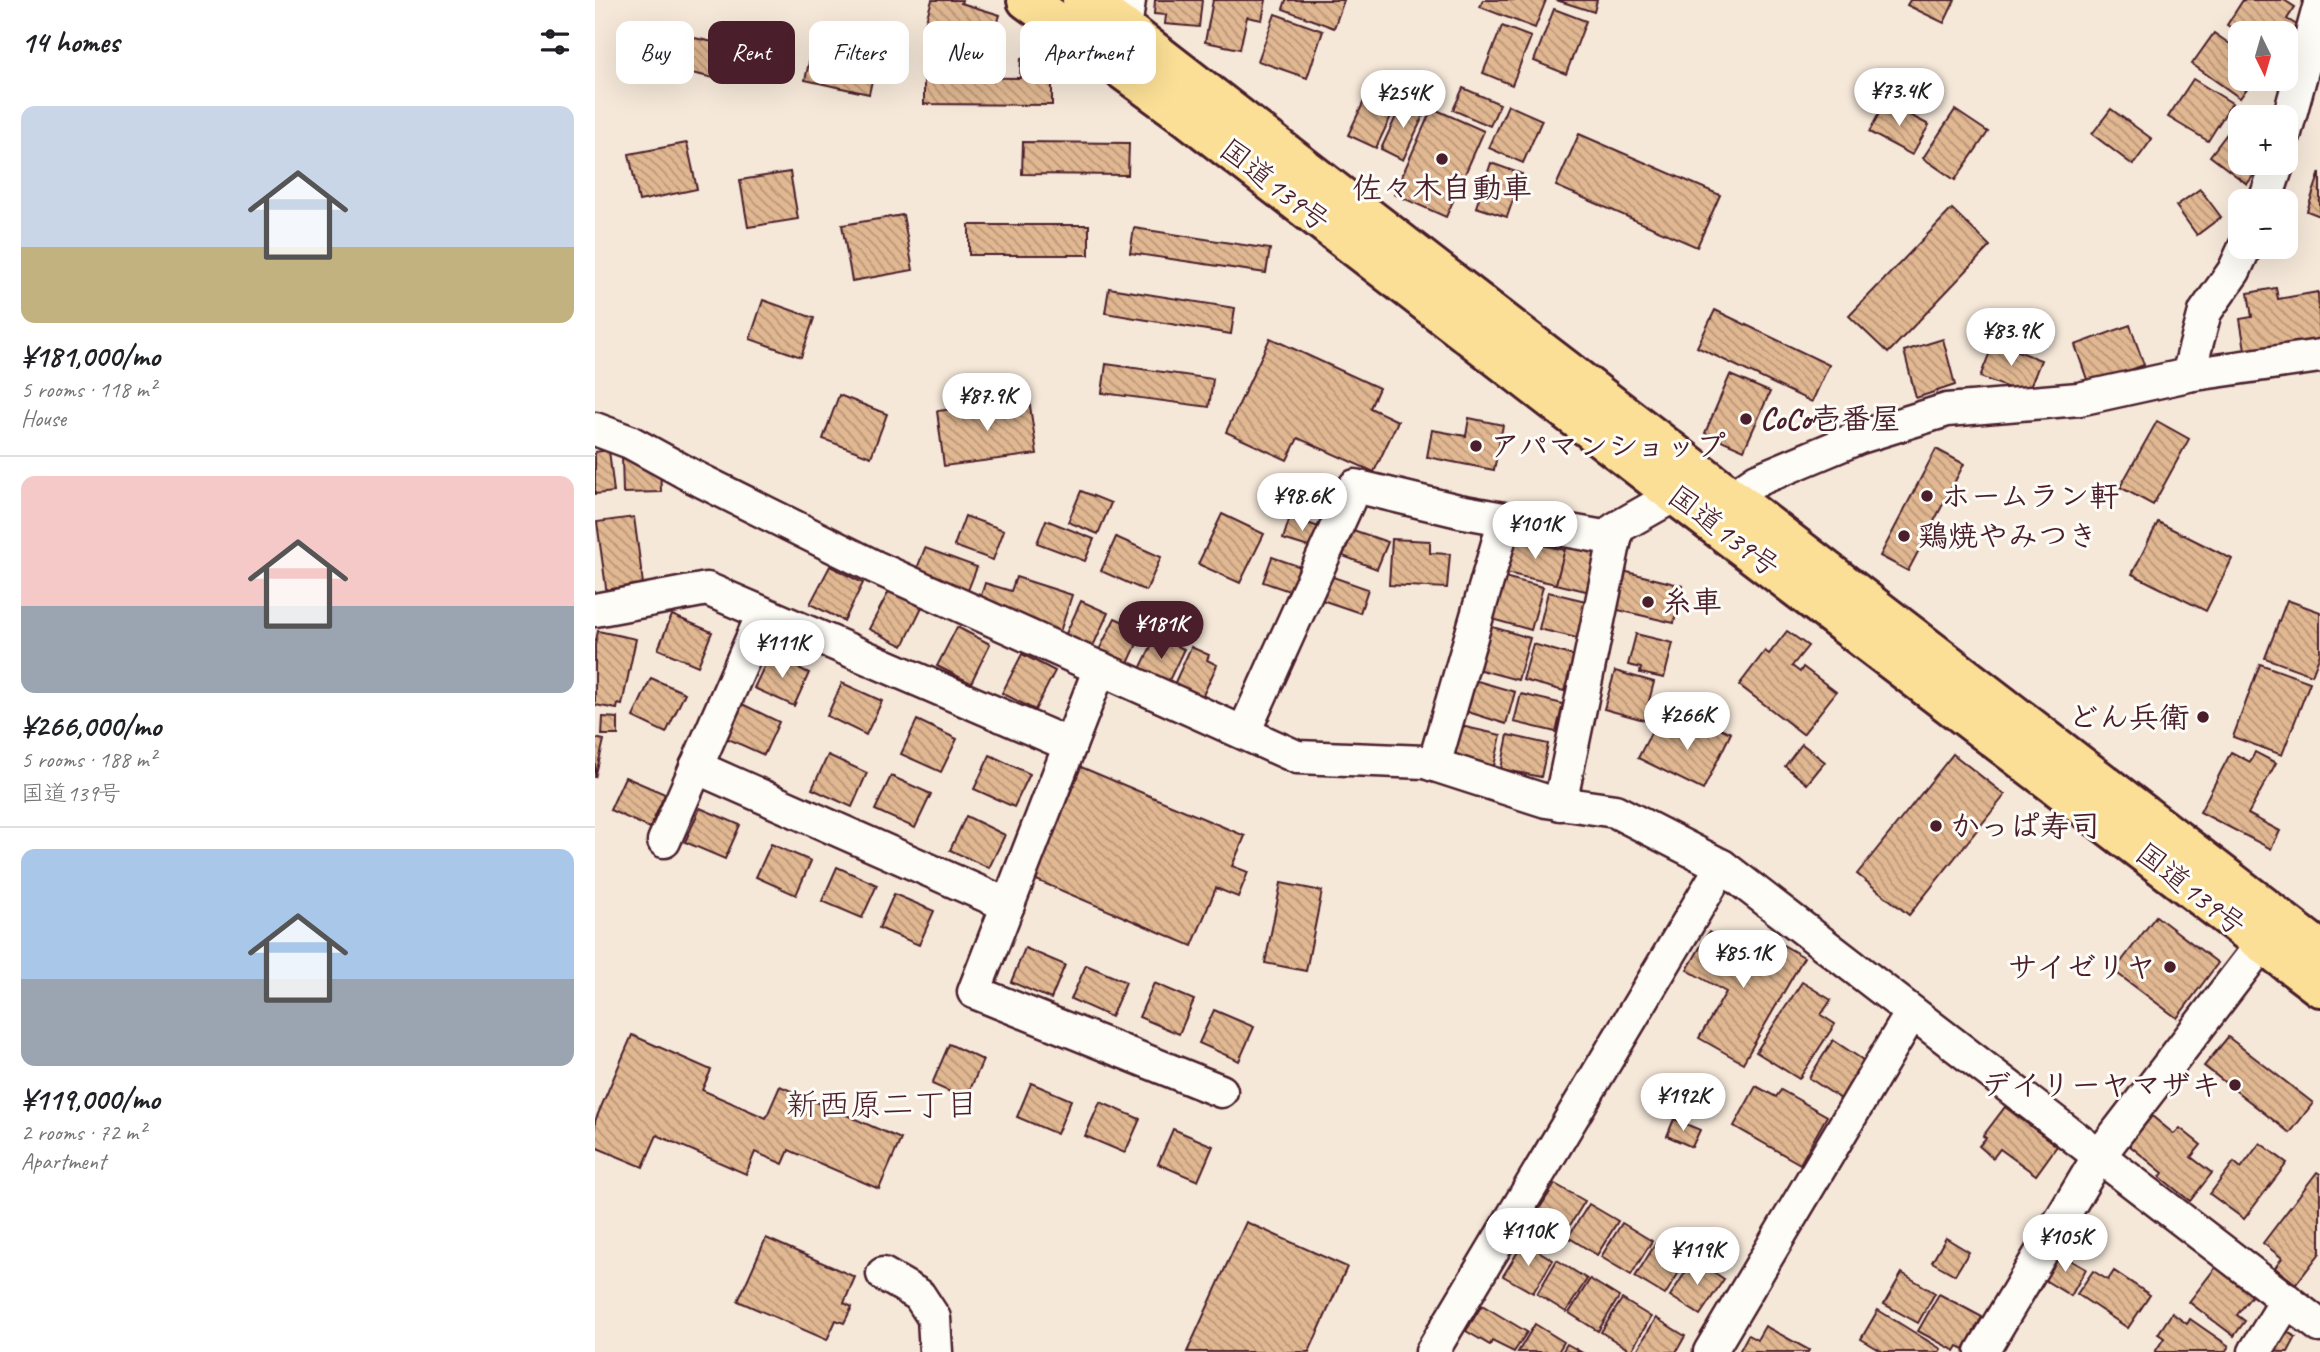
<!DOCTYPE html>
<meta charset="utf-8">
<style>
:root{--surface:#fff;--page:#f2f2f2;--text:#202124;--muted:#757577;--line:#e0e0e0;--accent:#4a1f2b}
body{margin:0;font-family:Caveat,"Klee One",sans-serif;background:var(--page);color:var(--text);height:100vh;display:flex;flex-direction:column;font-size:26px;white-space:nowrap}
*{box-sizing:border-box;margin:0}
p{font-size:23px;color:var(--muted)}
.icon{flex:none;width:38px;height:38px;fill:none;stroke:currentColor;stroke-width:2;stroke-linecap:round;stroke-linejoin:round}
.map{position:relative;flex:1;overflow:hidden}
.details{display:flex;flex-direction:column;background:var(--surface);width:595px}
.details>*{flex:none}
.banner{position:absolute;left:21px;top:21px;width:665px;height:63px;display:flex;gap:14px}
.needle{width:46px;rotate:175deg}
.buttons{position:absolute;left:1633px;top:21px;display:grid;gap:14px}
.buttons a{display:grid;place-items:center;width:70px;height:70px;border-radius:14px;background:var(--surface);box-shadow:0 7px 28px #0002;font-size:35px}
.price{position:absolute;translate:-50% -60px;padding:0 16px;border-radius:24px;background:#fff;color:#222;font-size:23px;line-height:46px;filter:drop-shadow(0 2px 4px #0008)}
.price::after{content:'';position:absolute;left:50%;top:42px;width:21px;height:16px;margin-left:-10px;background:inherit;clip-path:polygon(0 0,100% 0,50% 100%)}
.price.active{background:var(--accent);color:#fff}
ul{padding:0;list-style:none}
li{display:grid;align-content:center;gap:14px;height:371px;padding:0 21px}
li+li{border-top:2px solid var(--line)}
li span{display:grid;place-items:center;height:217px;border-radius:14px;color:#555}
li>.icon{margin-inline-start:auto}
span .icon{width:126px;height:126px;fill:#fffc;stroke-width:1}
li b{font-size:30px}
h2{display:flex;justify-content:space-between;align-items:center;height:84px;padding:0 21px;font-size:30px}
.chip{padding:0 24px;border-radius:14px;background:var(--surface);box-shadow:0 7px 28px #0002;font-size:24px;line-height:63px}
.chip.active{background:var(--accent);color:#fff}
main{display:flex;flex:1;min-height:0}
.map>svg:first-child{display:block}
</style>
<main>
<section class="details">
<h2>14 homes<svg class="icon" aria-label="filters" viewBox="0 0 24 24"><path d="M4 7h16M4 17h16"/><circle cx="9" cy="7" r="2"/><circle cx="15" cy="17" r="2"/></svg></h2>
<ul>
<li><span style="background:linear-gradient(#c9d6e8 65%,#c2b280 0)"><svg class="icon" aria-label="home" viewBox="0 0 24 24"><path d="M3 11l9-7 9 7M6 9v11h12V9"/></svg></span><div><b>¥181,000/mo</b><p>5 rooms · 118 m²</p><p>House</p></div></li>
<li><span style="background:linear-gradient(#f6c9c9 60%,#9aa5b1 0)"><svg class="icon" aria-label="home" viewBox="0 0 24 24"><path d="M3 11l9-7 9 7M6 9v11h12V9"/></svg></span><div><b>¥266,000/mo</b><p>5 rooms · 188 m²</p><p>国道139号</p></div></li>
<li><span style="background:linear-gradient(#a9c7e8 60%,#9aa5b1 0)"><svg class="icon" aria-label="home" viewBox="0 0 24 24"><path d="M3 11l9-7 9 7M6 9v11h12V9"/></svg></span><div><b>¥119,000/mo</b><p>2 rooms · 72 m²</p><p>Apartment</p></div></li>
</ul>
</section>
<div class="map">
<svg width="1725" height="1352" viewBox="0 0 1725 1352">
<defs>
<pattern id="building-back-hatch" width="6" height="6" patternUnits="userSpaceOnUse" patternTransform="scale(1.75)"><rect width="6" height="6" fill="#e1b892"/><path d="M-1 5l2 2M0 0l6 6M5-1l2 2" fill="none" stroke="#b89577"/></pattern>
</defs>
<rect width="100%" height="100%" fill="#f5e8d9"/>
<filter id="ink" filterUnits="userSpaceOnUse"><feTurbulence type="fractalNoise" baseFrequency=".0143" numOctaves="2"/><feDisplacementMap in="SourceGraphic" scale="14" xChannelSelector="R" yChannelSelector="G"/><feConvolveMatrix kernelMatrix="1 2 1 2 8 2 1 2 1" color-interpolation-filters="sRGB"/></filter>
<g filter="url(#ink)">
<g fill="url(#building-back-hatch)" stroke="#4a1f2b" stroke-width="2">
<polygon points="337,0 367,0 366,3 405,15 398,38 358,26 355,34 329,27"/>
<polygon points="560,0 607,0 604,27 570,24 571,15 559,14"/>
<polygon points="618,0 671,0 667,20 652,17 645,49 610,42"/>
<polygon points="691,0 749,0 739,28 688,9"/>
<polygon points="888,0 951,0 940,28 885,7"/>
<polygon points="961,0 1002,0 999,12"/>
<polygon points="1315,0 1360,0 1349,23 1312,5"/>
<polygon points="1648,0 1689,0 1700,7 1692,19 1710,30 1690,60 1690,33 1645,33 1632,25"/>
<polygon points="959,9 991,21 971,74 939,61"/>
<polygon points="680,14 728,31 712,78 663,61"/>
<polygon points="907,26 936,37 917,85 888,73"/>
<polygon points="1619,33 1645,51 1645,79 1659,79 1645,98 1597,64"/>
<polygon points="86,35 141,47 133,81 78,69"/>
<polygon points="220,36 284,49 274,94 210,80"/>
<polygon points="426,58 451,58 451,78 457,78 457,105 329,104 329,77 425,78"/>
<polygon points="1598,79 1637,103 1613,141 1573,117"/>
<polygon points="868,88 905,104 895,126 858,110"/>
<polygon points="770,99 798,112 781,148 753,135"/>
<polygon points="808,101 830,112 808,160 786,149"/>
<polygon points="1290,102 1334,125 1317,155 1274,132"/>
<polygon points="913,105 947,120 928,163 894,148"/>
<polygon points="837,108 889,131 851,217 799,194"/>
<polygon points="1516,109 1557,139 1538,165 1497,134"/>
<polygon points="1360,110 1393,132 1360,180 1328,158"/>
<polygon points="1637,127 1645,134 1645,163 1668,163 1652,184 1615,156"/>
<polygon points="984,134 1125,195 1102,247 961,186"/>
<polygon points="428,142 534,143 533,175 427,174"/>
<polygon points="92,143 102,189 44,201 34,154"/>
<polygon points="896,163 927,174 912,217 881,207"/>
<polygon points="195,172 203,219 153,227 145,180"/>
<polygon points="1725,172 1725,216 1712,211"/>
<polygon points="1605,189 1626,217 1602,235 1581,206"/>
<polygon points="1357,209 1395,246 1293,353 1254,316"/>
<polygon points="308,215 318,270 257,281 247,225"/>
<rect x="374" y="225" width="120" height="30"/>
<polygon points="539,228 675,249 671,273 535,253"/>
<polygon points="514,288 640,308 636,334 510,313"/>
<polygon points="1681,288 1683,299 1723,292 1725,340 1684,346 1652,362 1645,319 1657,317 1653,293"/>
<polygon points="168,300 219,318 206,357 155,339"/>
<polygon points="1120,310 1234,365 1217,402 1102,347"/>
<polygon points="1535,325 1549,365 1494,385 1480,345"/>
<polygon points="675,338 784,388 775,408 803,421 779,472 703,438 692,460 631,432"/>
<polygon points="1348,339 1360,385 1321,398 1309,351"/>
<polygon points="1399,342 1446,360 1432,395 1385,377"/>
<polygon points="511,364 618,379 614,407 507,393"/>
<polygon points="1135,375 1175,392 1149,450 1110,433"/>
<polygon points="244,395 292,414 276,457 228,439"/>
<polygon points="434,399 442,454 349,466 342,411"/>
<polygon points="874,418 908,425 899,470 832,457 837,430 871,436"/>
<polygon points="1562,421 1594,439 1558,505 1525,487"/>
<polygon points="1341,449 1369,464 1313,571 1285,556"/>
<polygon points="14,450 19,492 0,494 0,452"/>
<polygon points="27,456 65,462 66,492 28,493"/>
<polygon points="486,491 516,503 503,534 473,522"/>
<polygon points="627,514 669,534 645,583 603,564"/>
<polygon points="370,516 409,530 398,560 359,546"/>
<polygon points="39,517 49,591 12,595 2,522"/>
<polygon points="695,517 727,528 720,549 688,539"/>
<polygon points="451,520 499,539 490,561 442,543"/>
<polygon points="1563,522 1637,559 1611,611 1537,574"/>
<polygon points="758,530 793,542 782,569 748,556"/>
<polygon points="521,537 566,557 551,591 506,571"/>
<polygon points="797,539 835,541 835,553 855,554 852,588 794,585"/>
<polygon points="919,539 970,550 961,584 911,573"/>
<polygon points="972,541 1006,549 995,592 961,584"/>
<polygon points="330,548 382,567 370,598 318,579"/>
<polygon points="677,557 709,568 700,593 668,582"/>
<polygon points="235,566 268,583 249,621 215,604"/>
<polygon points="1028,571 1088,586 1079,623 1019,609"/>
<polygon points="735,576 773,589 765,613 727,600"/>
<polygon points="421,577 477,595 464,635 383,605 390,583 416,591"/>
<polygon points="909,577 948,587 936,630 897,619"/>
<polygon points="294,591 327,607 308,646 274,629"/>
<polygon points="953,592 995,602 986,639 944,629"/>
<polygon points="1692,600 1725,612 1725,654 1717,675 1670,658"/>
<polygon points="486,601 513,613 495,653 468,640"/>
<polygon points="77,615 117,632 103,666 63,649"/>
<polygon points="520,618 548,631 530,670 501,656"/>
<polygon points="894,626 935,638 923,680 882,669"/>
<polygon points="362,627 395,644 376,683 342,666"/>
<polygon points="3,631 41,639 27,705 23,704 22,709 0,705 0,645"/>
<polygon points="1192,631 1213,646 1197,666 1205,672 1208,667 1241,692 1208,734 1144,685 1170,651 1174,654"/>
<polygon points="563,632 580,639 578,644 589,649 570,689 542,675"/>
<polygon points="1041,634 1078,643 1069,678 1045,673 1046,668 1033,665"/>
<polygon points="938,644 979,656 969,691 928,680"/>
<polygon points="596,647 614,655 612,660 622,665 604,704 576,691"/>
<polygon points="175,654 214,673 199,706 159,688"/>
<polygon points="427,654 460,671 440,710 407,693"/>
<polygon points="1665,664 1715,682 1687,755 1638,737"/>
<polygon points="1020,671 1059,682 1049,720 1009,709"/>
<polygon points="56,678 90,693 71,733 38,717"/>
<polygon points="879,680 920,692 911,724 870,711"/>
<polygon points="247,683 287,701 271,735 232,716"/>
<polygon points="926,694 968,704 961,732 919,722"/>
<polygon points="145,703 184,722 169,755 129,737"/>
<polygon points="8,717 23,718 23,735 7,735"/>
<polygon points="322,720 362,739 346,772 306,754"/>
<polygon points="1108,720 1136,733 1108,790 1043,758 1059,727 1078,737 1085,724 1102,733"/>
<polygon points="866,726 906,735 899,766 858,757"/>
<polygon points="913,735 953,744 946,777 906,769"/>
<polygon points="0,738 9,740 0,778"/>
<polygon points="1207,744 1230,762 1212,784 1190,766"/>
<polygon points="1636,752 1655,762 1660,752 1681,763 1653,814 1685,831 1676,849 1605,812"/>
<polygon points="1358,754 1410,795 1314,915 1262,874"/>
<polygon points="233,755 272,773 257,807 217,789"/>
<polygon points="395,755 435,774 419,807 379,789"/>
<polygon points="486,767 650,836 637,866 653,872 643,897 621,888 597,946 439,879"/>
<polygon points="296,776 336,794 320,828 280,810"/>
<polygon points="30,777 70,794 55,828 15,810"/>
<polygon points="105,808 145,825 130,859 90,842"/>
<polygon points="371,816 410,835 394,868 355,850"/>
<polygon points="176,844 216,861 201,895 161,877"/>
<polygon points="242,867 282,885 267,918 227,901"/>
<polygon points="686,883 727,891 711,971 670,963"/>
<polygon points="299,894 339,911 324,945 284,928"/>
<polygon points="1561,916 1623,963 1582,1018 1519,971"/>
<polygon points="1114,932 1159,958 1172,936 1209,957 1148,1063 1104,1038 1131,992 1092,970"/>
<polygon points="430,948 470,965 456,999 416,982"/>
<polygon points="491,965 531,982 516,1017 476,999"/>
<polygon points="1207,982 1236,1000 1226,1015 1240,1024 1204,1079 1161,1052"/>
<polygon points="559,983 599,1000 584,1034 544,1017"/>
<polygon points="619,1010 659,1027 644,1061 604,1043"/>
<polygon points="37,1035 116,1070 107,1090 171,1118 185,1086 306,1139 284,1189 194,1150 188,1164 160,1152 151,1174 62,1135 48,1167 0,1147 0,1121"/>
<polygon points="1633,1037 1718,1103 1695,1133 1609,1066"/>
<polygon points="1238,1040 1271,1062 1246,1099 1214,1078"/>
<polygon points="354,1044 388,1060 371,1099 337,1084"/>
<polygon points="436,1083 476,1100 462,1134 422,1117"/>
<polygon points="1161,1086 1181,1097 1186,1090 1232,1116 1205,1164 1139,1126"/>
<polygon points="505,1102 545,1119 530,1153 490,1136"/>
<polygon points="1410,1107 1462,1146 1441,1175 1405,1149 1398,1158 1384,1146 1391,1138 1388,1136"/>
<polygon points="1557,1116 1579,1134 1585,1128 1606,1145 1596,1157 1617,1173 1595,1201 1565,1177 1568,1173 1534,1145"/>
<polygon points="1079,1119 1105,1130 1097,1147 1072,1136"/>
<polygon points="578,1129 618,1146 603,1181 563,1164"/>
<polygon points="1665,1143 1692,1163 1649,1219 1615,1194 1639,1162 1646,1168"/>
<polygon points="1722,1172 1725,1174 1725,1253 1701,1284 1680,1268 1687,1258 1668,1243"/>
<polygon points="960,1184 990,1201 969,1235 939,1217"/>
<polygon points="994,1204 1023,1221 1002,1255 973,1237"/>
<polygon points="651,1222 752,1267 714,1352 592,1352"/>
<polygon points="1027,1223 1057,1241 1036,1275 1006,1257"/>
<polygon points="171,1238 260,1277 249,1303 257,1307 249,1323 241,1320 232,1340 143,1301"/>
<polygon points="1351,1238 1374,1252 1360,1275 1337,1262"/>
<polygon points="929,1242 958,1260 938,1293 908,1276"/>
<polygon points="1061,1243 1091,1261 1070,1295 1040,1277"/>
<polygon points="1463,1253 1491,1269 1476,1296 1448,1279"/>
<polygon points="1099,1259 1129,1279 1105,1315 1075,1296"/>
<polygon points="962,1260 992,1279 971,1312 942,1294"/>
<polygon points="1621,1267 1658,1294 1642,1315 1650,1321 1639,1336 1594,1302"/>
<polygon points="1498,1271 1513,1280 1519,1271 1555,1295 1533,1328 1482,1294"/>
<polygon points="1307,1273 1340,1293 1323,1323 1289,1304"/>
<polygon points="995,1279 1024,1297 1003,1331 974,1313"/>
<polygon points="1344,1294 1387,1317 1369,1349 1363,1346 1360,1351 1323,1331"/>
<polygon points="1027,1299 1056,1317 1036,1351 1006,1332"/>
<polygon points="887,1305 932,1332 919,1352 897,1341 895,1345 871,1331"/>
<polygon points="1283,1310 1346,1349 1344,1352 1288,1352 1266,1339"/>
<polygon points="1577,1313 1592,1324 1595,1319 1634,1346 1630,1352 1560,1352 1569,1338 1563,1334"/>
<polygon points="1061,1318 1090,1336 1081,1352 1041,1352"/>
<polygon points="940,1324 969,1342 963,1352 923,1352"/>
<polygon points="1170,1326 1214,1350 1213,1352 1144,1352 1153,1335 1162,1340"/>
<polygon points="1690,1331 1701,1337 1693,1352 1685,1352 1680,1349"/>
<polygon points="972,1344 986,1352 967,1352"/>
</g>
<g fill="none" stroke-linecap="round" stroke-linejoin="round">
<g stroke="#4a1f2b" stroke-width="37">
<g id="minor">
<polyline points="530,29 534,0"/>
<polyline points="1690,133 1725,4"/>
<polyline points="1670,201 1683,163"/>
<polyline points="1593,375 1610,312 1639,271 1650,247"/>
<polyline points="0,429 35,442 99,477 280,567 702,757 830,762 951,801 1020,811 1127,866 1725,1326"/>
<polyline points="1137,497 1162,480 1265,437 1352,410 1484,399 1593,375 1725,356"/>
<polyline points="0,610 112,589 475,745"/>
<polyline points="505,668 379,992 626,1091"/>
<polyline points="649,732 760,486 864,511 1020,539"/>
<polyline points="839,765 910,519"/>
<polyline points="101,767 413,905"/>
<polyline points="965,804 1020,539 1020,529 1080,495"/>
<polyline points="69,841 168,614"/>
<polyline points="288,1274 324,1295 339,1318 341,1352"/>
<polyline points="837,1352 1127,866"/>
<polyline points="1115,1352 1316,1014"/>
<polyline points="1387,1352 1504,1156 1667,944 1680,924"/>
<polyline points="1660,1352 1692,1300"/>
</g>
</g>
<g stroke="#4a1f2b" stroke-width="44">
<g id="highway">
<polyline points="432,0 595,119 1080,495 1725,987"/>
<polyline points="487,0 530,29 880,300 1725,950"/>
</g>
</g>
<use href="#minor" stroke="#fdfcf7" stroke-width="32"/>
<use href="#highway" stroke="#fbdf96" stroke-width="38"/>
</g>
</g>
<g fill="#4a1f2b" stroke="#fdfcf7" stroke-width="2.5">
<circle cx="847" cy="159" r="7"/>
<circle cx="1151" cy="419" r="7"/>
<circle cx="881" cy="446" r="7"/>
<circle cx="1332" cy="496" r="7"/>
<circle cx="1309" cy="536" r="7"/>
<circle cx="1053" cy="602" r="7"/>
<circle cx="1608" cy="717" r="7"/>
<circle cx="1341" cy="826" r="7"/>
<circle cx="1575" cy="967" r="7"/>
<circle cx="1640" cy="1085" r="7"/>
</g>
<g text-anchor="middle" stroke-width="6" stroke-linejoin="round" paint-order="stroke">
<g font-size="30" fill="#4a1f2b" stroke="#fdfcf7">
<text transform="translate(680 185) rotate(38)" y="10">国道139号</text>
<text transform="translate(1129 531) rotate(37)" y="10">国道139号</text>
<text transform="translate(1596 889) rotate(38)" y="10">国道139号</text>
</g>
<g font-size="30" font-weight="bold" fill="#4a1f2b" stroke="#fdfcf7" text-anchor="start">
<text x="847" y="198" text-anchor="middle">佐々木自動車</text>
<text x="1165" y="429">CoCo壱番屋</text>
<text x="895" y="456">アパマンショップ</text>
<text x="1346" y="506">ホームラン軒</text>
<text x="1323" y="546">鶏焼やみつき</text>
<text x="1067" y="612">糸車</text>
<text x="1594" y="727" text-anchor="end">どん兵衛</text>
<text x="1355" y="836">かっぱ寿司</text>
<text x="1561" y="977" text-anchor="end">サイゼリヤ</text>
<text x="1626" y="1095" text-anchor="end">デイリーヤマザキ</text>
</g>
<g font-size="32" fill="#4a1f2b" stroke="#fdfcf7">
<text x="287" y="1115">新西原二丁目</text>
</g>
</g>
</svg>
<div class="buttons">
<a><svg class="needle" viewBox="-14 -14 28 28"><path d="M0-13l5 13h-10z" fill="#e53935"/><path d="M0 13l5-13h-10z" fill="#757577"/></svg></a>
<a>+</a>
<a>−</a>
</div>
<b class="price" style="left:1304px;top:128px">¥73.4K</b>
<b class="price" style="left:808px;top:130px">¥254K</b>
<b class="price" style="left:1416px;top:368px">¥83.9K</b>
<b class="price" style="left:392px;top:433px">¥87.9K</b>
<b class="price" style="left:707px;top:533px">¥98.6K</b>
<b class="price" style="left:940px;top:561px">¥101K</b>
<b class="price active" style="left:566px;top:661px">¥181K</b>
<b class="price" style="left:187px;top:680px">¥111K</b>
<b class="price" style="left:1092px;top:752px">¥266K</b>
<b class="price" style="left:1148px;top:990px">¥85.1K</b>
<b class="price" style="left:1088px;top:1133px">¥192K</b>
<b class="price" style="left:933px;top:1268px">¥110K</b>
<b class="price" style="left:1470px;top:1274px">¥105K</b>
<b class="price" style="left:1102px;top:1287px">¥119K</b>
<div class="banner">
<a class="chip">Buy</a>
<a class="chip active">Rent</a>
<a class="chip">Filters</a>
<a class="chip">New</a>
<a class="chip">Apartment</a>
</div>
</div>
</main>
